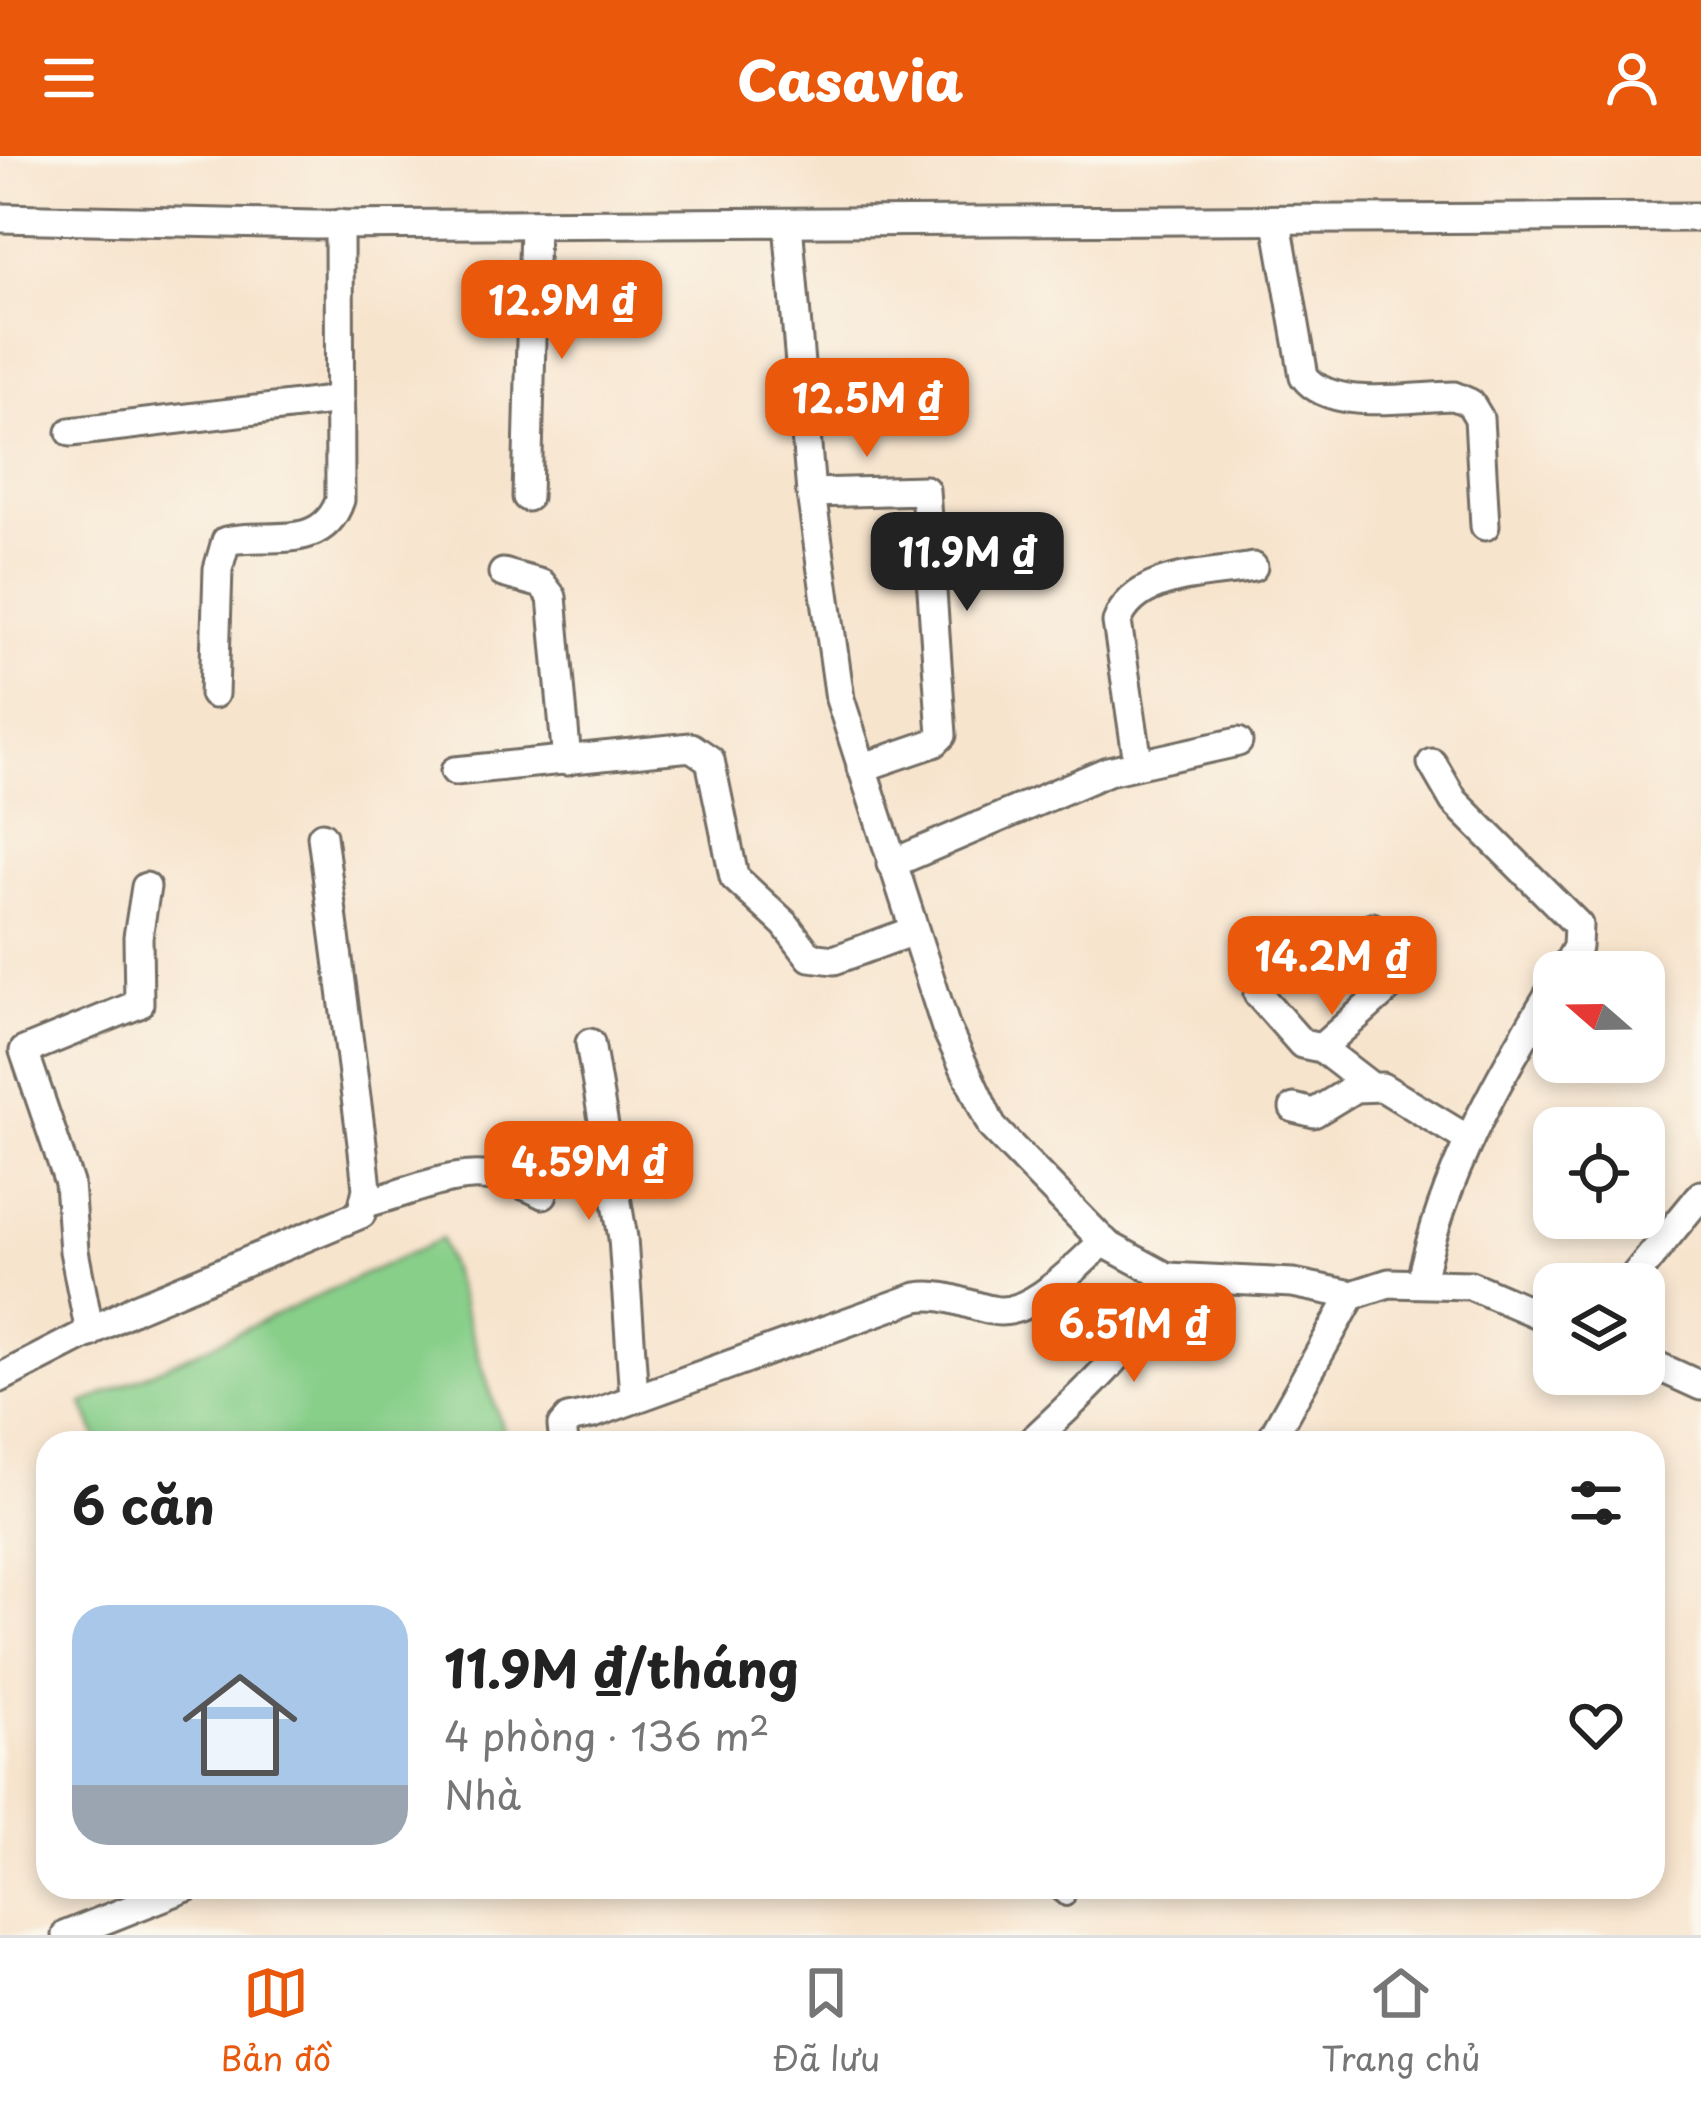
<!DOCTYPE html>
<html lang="vi">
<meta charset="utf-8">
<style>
:root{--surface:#fff;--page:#f6f6f6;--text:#222;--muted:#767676;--line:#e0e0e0;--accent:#ea580c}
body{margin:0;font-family:"Playpen Sans",sans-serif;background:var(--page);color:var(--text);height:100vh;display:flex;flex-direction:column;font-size:45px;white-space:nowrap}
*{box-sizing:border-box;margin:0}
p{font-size:39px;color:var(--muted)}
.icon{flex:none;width:66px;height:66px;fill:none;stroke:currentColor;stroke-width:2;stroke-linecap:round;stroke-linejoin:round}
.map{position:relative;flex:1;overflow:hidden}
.drawer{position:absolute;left:36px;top:1275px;width:1629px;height:468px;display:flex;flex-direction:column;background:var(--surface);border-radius:36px;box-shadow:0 6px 18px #0003}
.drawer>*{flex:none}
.needle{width:78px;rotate:290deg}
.buttons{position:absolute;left:1533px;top:795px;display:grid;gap:24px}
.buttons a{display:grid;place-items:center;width:132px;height:132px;border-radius:24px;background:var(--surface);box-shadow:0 6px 18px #0003;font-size:60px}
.price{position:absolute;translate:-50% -102px;padding:0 27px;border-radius:24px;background:var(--accent);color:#fff;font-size:39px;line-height:78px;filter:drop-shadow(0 3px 6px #0008)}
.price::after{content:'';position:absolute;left:50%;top:72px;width:36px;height:27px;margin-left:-18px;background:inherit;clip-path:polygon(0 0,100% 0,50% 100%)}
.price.on{background:#222;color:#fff}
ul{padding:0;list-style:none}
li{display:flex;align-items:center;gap:36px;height:300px;padding:0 36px}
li+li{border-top:3px solid var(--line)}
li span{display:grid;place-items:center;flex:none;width:336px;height:240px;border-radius:36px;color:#555}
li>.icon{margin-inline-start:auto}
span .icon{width:144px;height:144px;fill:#fffc;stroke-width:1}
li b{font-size:51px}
h2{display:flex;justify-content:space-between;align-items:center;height:144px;padding:0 36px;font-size:51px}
header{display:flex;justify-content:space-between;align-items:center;height:156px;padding:0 36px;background:var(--accent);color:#fff;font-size:54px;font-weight:800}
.dock{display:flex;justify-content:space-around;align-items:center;height:168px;border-top:3px solid var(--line);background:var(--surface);font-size:33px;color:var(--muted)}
.dock a{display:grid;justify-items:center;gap:6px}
.dock .on{color:var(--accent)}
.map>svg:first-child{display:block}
</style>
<header><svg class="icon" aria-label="menu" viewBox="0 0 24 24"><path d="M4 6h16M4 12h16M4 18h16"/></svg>Casavia<svg class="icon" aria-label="person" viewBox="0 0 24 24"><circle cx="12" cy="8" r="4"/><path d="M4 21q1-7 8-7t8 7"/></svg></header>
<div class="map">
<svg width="1701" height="1779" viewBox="0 0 1701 1779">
<rect width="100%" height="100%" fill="#fbf7ec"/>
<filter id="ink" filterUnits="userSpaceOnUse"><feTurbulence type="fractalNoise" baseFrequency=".00833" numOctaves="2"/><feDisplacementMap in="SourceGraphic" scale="24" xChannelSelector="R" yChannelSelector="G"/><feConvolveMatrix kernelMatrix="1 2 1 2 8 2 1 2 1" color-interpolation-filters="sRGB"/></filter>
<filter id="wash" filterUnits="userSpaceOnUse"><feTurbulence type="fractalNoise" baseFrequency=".004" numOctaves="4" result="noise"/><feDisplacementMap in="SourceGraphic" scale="48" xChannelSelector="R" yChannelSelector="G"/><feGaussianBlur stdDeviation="2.7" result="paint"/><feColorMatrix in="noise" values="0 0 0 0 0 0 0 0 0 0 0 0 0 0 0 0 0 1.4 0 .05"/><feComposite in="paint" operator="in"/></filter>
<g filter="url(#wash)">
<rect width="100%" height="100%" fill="#f7e4cd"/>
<polygon fill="#88cf8a" stroke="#5a7d5a" stroke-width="3" points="441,1083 507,1287 99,1287 83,1248"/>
</g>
<g filter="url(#ink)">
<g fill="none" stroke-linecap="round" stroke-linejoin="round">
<g stroke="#726c64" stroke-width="20">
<polyline id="lane" points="1053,1731 1066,1742"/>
</g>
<g stroke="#726c64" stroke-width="33">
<g id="street">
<polyline points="0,62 314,69 1701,61"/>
<path d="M1277,66l27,154c27,37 108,20 150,20l16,7 9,15 6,108"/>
<polyline points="788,67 811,337 840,543 946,872 992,971 1106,1088 1167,1121 1293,1127 1352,1139 1389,1127 1470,1129 1554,1165"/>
<polyline points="71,276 340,244"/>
<polyline points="811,337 925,334 942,579 934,587 861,612"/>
<polyline points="527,341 534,68"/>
<polyline points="503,417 542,428 552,441 567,605"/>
<path d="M214,538l4,-125 8,-28c38,-10 96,13 114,-41l-1,-276"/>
<path d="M1138,606l-21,-140c18,-50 90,-46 136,-55"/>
<polyline points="1432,607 1454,645 1578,769 1577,791 1563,816"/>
<polyline points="455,615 691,591 710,604 734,721 785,768 810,801 834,804 913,775"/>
<polyline points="891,708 1108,615 1238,586"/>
<polyline points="1258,838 1302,888 1321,892 1369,929"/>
<polyline points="590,887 623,1082 634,1241"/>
<polyline points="1321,892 1402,820 1404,811 1372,771"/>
<polyline points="1294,952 1314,957 1355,932 1382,931 1469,984"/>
<path d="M366,1047c71,-18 106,-46 177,-9"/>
<path d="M1421,1125c22,-106 77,-203 133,-295"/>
<polyline points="1628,1128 1701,1039"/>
<polyline points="90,1177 74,1095 69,1027 24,895 139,848 138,781 146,731"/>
<polyline points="1644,1204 1701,1230"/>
<polyline points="0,1222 136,1152 361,1058 367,1033 363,995 322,680"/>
<path d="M564,1287l-2,-17 6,-7 25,-5 324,-117c26,-5 50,8 75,13 38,9 86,-46 112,-69"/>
<path d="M1030,1287c53,-50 109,-98 140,-166"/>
<polyline points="1269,1287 1352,1139"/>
<polyline points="66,1779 187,1731"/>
</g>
</g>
<use href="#lane" stroke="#fff" stroke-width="14"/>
<use href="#street" stroke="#fff" stroke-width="27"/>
</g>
</g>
</svg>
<div class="buttons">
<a><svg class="needle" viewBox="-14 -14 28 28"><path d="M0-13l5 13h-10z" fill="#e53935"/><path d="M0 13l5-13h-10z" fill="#767676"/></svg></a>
<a><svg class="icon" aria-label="locate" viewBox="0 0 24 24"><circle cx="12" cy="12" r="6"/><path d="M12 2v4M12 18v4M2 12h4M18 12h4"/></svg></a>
<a><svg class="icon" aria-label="layers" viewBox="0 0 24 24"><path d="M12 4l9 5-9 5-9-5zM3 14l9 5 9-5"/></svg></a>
</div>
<b class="price" style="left:562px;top:206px">12.9M ₫</b>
<b class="price" style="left:867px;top:304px">12.5M ₫</b>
<b class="price on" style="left:967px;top:458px">11.9M ₫</b>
<b class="price" style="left:1332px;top:862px">14.2M ₫</b>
<b class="price" style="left:589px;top:1067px">4.59M ₫</b>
<b class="price" style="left:1134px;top:1229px">6.51M ₫</b>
<section class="drawer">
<h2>6 căn<svg class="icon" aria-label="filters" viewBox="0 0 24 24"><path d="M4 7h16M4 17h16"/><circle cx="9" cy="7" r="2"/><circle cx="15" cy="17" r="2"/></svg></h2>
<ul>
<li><span style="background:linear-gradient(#a9c7e8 75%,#9aa5b1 0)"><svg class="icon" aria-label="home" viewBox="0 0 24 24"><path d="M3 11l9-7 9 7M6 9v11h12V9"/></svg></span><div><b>11.9M ₫/tháng</b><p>4 phòng · 136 m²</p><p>Nhà</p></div><svg class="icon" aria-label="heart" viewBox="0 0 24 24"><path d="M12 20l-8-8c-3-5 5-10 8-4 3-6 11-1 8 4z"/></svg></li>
</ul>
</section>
</div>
<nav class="dock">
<a class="on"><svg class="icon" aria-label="map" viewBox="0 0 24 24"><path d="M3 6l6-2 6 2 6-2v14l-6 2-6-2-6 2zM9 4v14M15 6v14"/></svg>Bản đồ</a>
<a><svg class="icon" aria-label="saved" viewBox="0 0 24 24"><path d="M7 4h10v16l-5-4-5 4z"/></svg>Đã lưu</a>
<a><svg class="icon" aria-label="home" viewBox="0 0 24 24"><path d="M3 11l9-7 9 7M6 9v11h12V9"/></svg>Trang chủ</a>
</nav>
